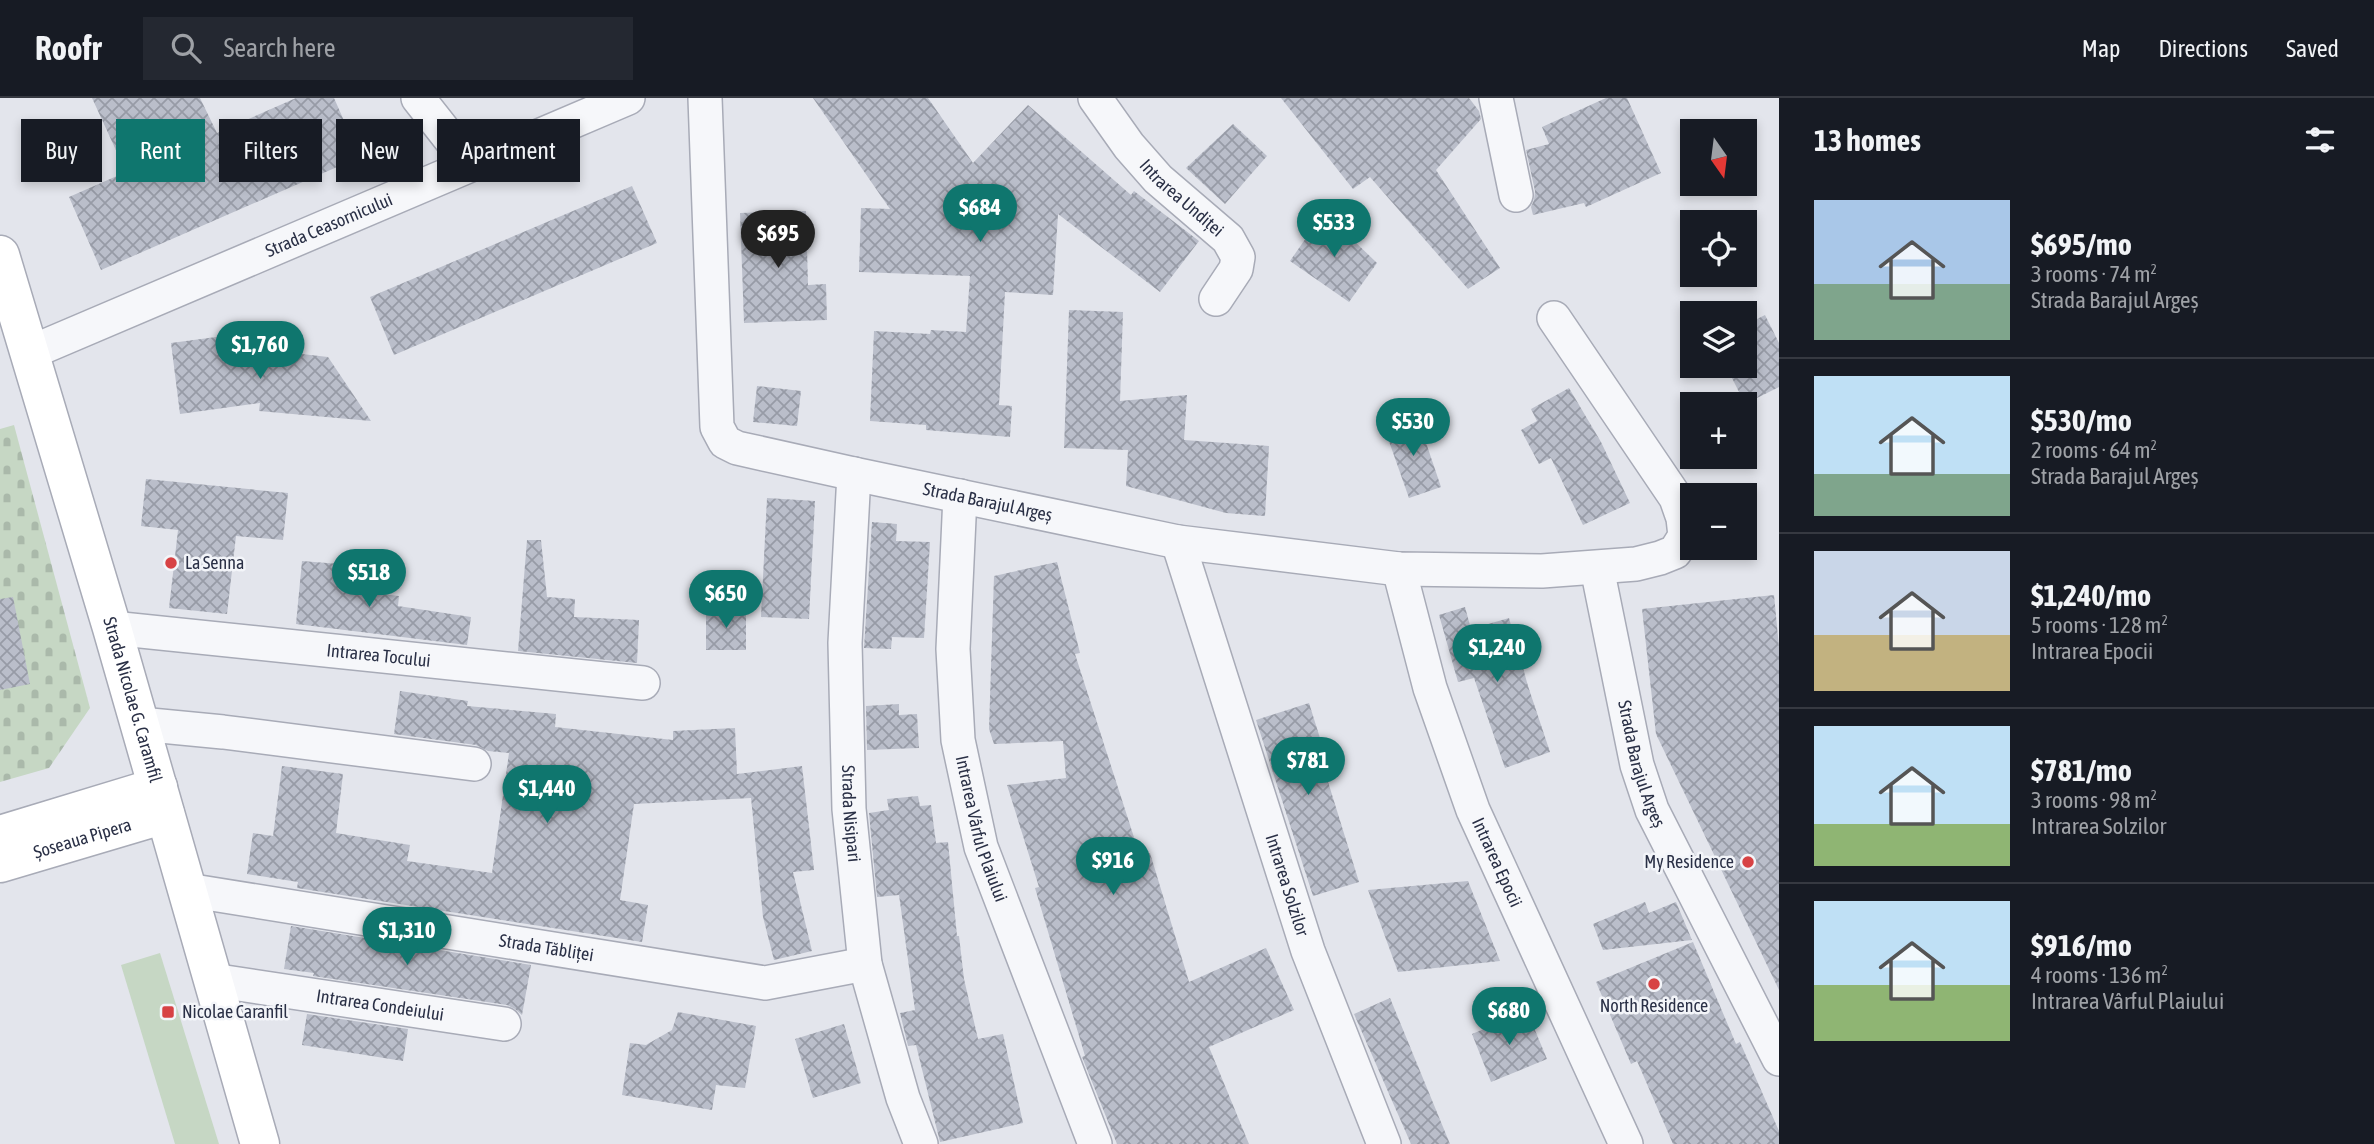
<!DOCTYPE html>
<meta charset="utf-8">
<style>
:root{--surface:#171b24;--page:#242831;--text:#f1f3f6;--muted:#9ea1a6;--line:#363941;--accent:#0f766e}
body{margin:0;font-family:"Asap Condensed",sans-serif;background:var(--page);color:var(--text);height:100vh;display:flex;flex-direction:column;font-size:26px;white-space:nowrap}
*{box-sizing:border-box;margin:0}
p{font-size:23px;color:var(--muted)}
.icon{flex:none;width:38px;height:38px;fill:none;stroke:currentColor;stroke-width:2;stroke-linecap:round;stroke-linejoin:round}
.map{position:relative;flex:1;overflow:hidden}
.sheet{display:flex;flex-direction:column;background:var(--surface);width:595px}
.sheet>*{flex:none}
.top-card{position:absolute;left:21px;top:21px;width:665px;height:63px;display:flex;gap:14px}
.needle{width:46px;rotate:166deg}
.buttons{position:absolute;left:1680px;top:21px;display:grid;gap:14px}
.buttons a{display:grid;place-items:center;width:77px;height:77px;border-radius:0px;background:var(--surface);box-shadow:0 4px 10px #0003;font-size:35px}
.price{position:absolute;translate:-50% -60px;padding:0 16px;border-radius:24px;background:var(--accent);color:#fff;font-size:23px;line-height:46px;filter:drop-shadow(0 2px 4px #0008)}
.price::after{content:'';position:absolute;left:50%;top:42px;width:21px;height:16px;margin-left:-10px;background:inherit;clip-path:polygon(0 0,100% 0,50% 100%)}
.price.on{background:#222;color:#fff}
ul{padding:0;list-style:none}
li{display:flex;align-items:center;gap:21px;height:175px;padding:0 35px}
li+li{border-top:2px solid var(--line)}
li span{display:grid;place-items:center;flex:none;width:196px;height:140px;border-radius:0px;color:#555}
li>.icon{margin-inline-start:auto}
span .icon{width:84px;height:84px;fill:#fffc;stroke-width:1}
li b{font-size:30px}
h2{display:flex;justify-content:space-between;align-items:center;height:84px;padding:0 35px;font-size:30px}
.chip{padding:0 24px;border-radius:0px;background:var(--surface);box-shadow:0 4px 10px #0003;font-size:24px;line-height:63px}
.chip.on{background:var(--accent);color:#fff}
header{display:flex;align-items:center;gap:42px;box-sizing:border-box;height:98px;padding:0 35px;background:var(--surface);border-bottom:2px solid var(--line)}
header strong{font-size:33px}
nav{display:flex;gap:38px;margin-inline-start:auto;font-size:24px}
.search{width:490px;height:63px;background:var(--page);display:flex;align-items:center;gap:18px;box-sizing:border-box;padding:0 24px;border-radius:0px;color:var(--muted);font-size:26px}
main{display:flex;flex:1;min-height:0}
.map>svg:first-child{display:block}
</style>
<header>
<strong>Roofr</strong>
<div class="search"><svg class="icon" aria-label="search" viewBox="0 0 24 24"><circle cx="10" cy="10" r="6"/><path d="M15 15l6 6"/></svg>Search here</div>
<nav><a>Map</a><a>Directions</a><a>Saved</a></nav>
</header>
<main>
<div class="map">
<svg width="1779" height="1046" viewBox="0 0 1779 1046">
<defs>
<pattern id="cemetery-stones" width="16" height="16" patternUnits="userSpaceOnUse" patternTransform="scale(1.75)"><rect width="16" height="16" fill="#c6d7c4"/><path d="M2 7V4a2 2 0 0 1 4 0v3zM10 15v-3a2 2 0 0 1 4 0v3z" fill="#aab9aa"/></pattern>
<pattern id="building-cross-hatch" width="8" height="8" patternUnits="userSpaceOnUse" patternTransform="scale(1.75)"><rect width="8" height="8" fill="#babeca"/><path d="M0 0l8 8M0 8l8-8" fill="none" stroke="#979ba6"/></pattern>
</defs>
<rect width="100%" height="100%" fill="#e3e5ec"/>
<polygon fill="#c6d7c4" points="160,855 219,1046 175,1046 121,867"/>
<polygon fill="url(#cemetery-stones)" points="14,327 90,610 49,670 0,684 0,331"/>
<g fill="url(#building-cross-hatch)">
<polygon points="92,0 200,0 217,35 296,0 334,0 360,59 101,172 69,99 126,74"/>
<polygon points="813,0 928,0 973,65 1028,7 1131,97 1134,93 1199,143 1160,194 1058,116 1053,197 1005,194 999,307 1012,308 1010,339 926,332 926,327 870,323 874,233 930,236 931,232 966,234 970,178 859,174 861,110 890,111"/>
<polygon points="1281,0 1469,0 1479,13 1481,21 1436,72 1500,170 1468,191 1370,79 1353,91"/>
<polygon points="1606,0 1627,0 1661,75 1586,109 1584,105 1533,117 1531,109 1534,102 1535,93 1526,52 1549,46 1542,29"/>
<polygon points="1233,26 1267,58 1225,106 1186,70"/>
<polygon points="632,88 657,145 394,257 370,199"/>
<polygon points="806,113 808,187 826,186 827,222 744,225 740,115"/>
<polygon points="1324,114 1377,165 1349,204 1290,163"/>
<polygon points="1069,212 1123,214 1120,303 1187,297 1184,342 1269,348 1265,418 1226,415 1126,388 1128,352 1064,350"/>
<polygon points="1765,217 1779,245 1779,289 1745,306 1726,268 1745,268 1745,227"/>
<polygon points="231,237 233,248 328,259 371,323 259,313 260,305 180,316 171,245"/>
<polygon points="757,288 801,293 797,328 753,324"/>
<polygon points="1569,290 1601,344 1630,405 1583,427 1551,360 1539,366 1521,332 1537,323 1531,311"/>
<polygon points="1418,321 1441,389 1409,400 1385,332"/>
<polygon points="146,381 288,395 283,442 236,438 227,516 169,510 178,432 141,428"/>
<polygon points="767,400 815,403 809,521 761,519"/>
<polygon points="872,424 897,426 896,443 930,444 924,540 892,539 891,551 864,550"/>
<polygon points="527,442 541,442 547,499 575,501 574,519 639,522 637,565 518,553"/>
<polygon points="302,463 352,467 350,492 399,498 398,508 471,519 467,547 296,526"/>
<polygon points="1057,464 1080,555 1075,556 1140,758 1150,755 1189,884 1266,850 1294,912 1209,949 1249,1046 1117,1046 1082,959 1085,958 1035,790 1039,789 1007,687 1066,680 1063,643 994,646 989,631 994,478"/>
<polygon points="1774,497 1779,549 1779,892 1656,636 1642,511"/>
<polygon points="13,499 30,586 0,592 0,501"/>
<polygon points="1465,509 1471,531 1509,520 1528,588 1550,654 1505,670 1474,580 1458,584 1439,517"/>
<rect x="706" y="511" width="40" height="41"/>
<polygon points="400,593 468,603 467,608 556,616 555,629 673,642 673,633 735,630 737,676 802,668 814,772 793,774 812,853 774,862 763,819 751,700 634,706 620,802 648,807 642,844 297,790 298,784 247,776 253,735 273,738 282,668 343,676 336,735 410,747 407,763 492,775 509,655 488,653 476,647 394,636"/>
<polygon points="1309,605 1330,672 1325,674 1359,784 1313,798 1256,622"/>
<polygon points="899,606 899,617 917,616 919,650 867,652 866,608"/>
<polygon points="918,698 920,708 931,707 936,745 948,744 957,838 959,838 964,881 978,941 1003,936 1023,1025 940,1044 916,947 908,948 900,915 915,912 899,797 877,799 869,715 889,712 887,701"/>
<polygon points="1468,783 1500,863 1398,874 1368,792"/>
<polygon points="1645,804 1649,815 1676,804 1692,842 1603,852 1593,826"/>
<polygon points="291,828 531,867 522,917 515,911 507,907 313,878 314,875 284,871"/>
<polygon points="1693,844 1736,946 1740,944 1779,1033 1779,1046 1673,1046 1637,963 1631,966 1596,884"/>
<polygon points="1390,900 1450,1046 1411,1046 1354,916"/>
<polygon points="1527,913 1547,961 1491,984 1472,936"/>
<polygon points="678,914 756,928 745,990 716,987 712,1012 622,997 630,945 646,947 672,932"/>
<polygon points="307,916 408,931 403,963 302,947"/>
<polygon points="844,926 861,985 813,1000 795,941"/>
</g>
<g fill="none" stroke-linecap="round" stroke-linejoin="round">
<g stroke="#a8abb7" stroke-width="36">
<g id="street">
<polyline points="418,0 470,66"/>
<path id="s1" d="M705,0l12,329 8,15 12,6 117,26 324,68 221,27 143,2 94,-7 24,-6 15,-6 10,-16 -2,-18 -7,-20 -122,-180"/>
<path id="s2" d="M1095,0l34,48 29,33 70,60 10,18 -2,12 -20,30"/>
<polyline points="1496,0 1516,97"/>
<path id="s3" d="M29,255l599,-255"/>
<path id="s4" d="M854,376l-9,169 4,166 16,155 38,134 18,46"/>
<path id="s5" d="M960,398l-7,153 5,91 23,107 114,297"/>
<path id="s6" d="M1178,444l130,409 76,193"/>
<path id="s7" d="M1597,470l40,197 15,45 127,249"/>
<path id="s8" d="M1399,471l31,119 43,122 153,334"/>
<path id="s9" d="M112,530l531,55"/>
<polyline points="140,626 223,634 474,666"/>
<path id="s10" d="M187,792l578,93 100,-19"/>
<path id="s11" d="M212,882l292,44"/>
</g>
</g>
<g stroke="#a8abb7" stroke-width="41">
<g id="secondary">
<path id="s12" d="M0,157l112,373 148,516"/>
<polyline points="0,737 158,689"/>
<path id="s13" d="M0,765l165,-49"/>
</g>
</g>
<use href="#street" stroke="#f6f7fa" stroke-width="33"/>
<use href="#secondary" stroke="#fff" stroke-width="38"/>
</g>
<g fill="#d74244" stroke="#f3f5f9" stroke-width="2.5">
<circle cx="171" cy="465" r="7"/>
<circle cx="1748" cy="764" r="7"/>
<circle cx="1654" cy="886" r="7"/>
<rect x="161" y="907" width="14" height="14" rx="3.5"/>
</g>
<g text-anchor="middle" stroke-width="5" stroke-linejoin="round" paint-order="stroke">
<g font-size="18" fill="#2a3046" stroke="#f3f5f9">
<text dy="6" stroke="none"><textPath href="#s2" startOffset="133">Intrarea Undiței</textPath></text>
<text dy="6" stroke="none"><textPath href="#s3" startOffset="326">Strada Ceasornicului</textPath></text>
<text dy="6" stroke="none"><textPath href="#s1" startOffset="616">Strada Barajul Argeș</textPath></text>
<text dy="6" stroke="none"><textPath href="#s9" startOffset="268">Intrarea Tocului</textPath></text>
<text dy="6" stroke="none"><textPath href="#s12" startOffset="464">Strada Nicolae G. Caramfil</textPath></text>
<text dy="6" stroke="none"><textPath href="#s7" startOffset="201">Strada Barajul Argeș</textPath></text>
<text dy="6" stroke="none"><textPath href="#s4" startOffset="340">Strada Nisipari</textPath></text>
<text dy="6" stroke="none"><textPath href="#s5" startOffset="336">Intrarea Vârful Plaiului</textPath></text>
<text dy="6" stroke="none"><textPath href="#s13" startOffset="86">Șoseaua Pipera</textPath></text>
<text dy="6" stroke="none"><textPath href="#s8" startOffset="310">Intrarea Epocii</textPath></text>
<text dy="6" stroke="none"><textPath href="#s6" startOffset="360">Intrarea Solzilor</textPath></text>
<text dy="6" stroke="none"><textPath href="#s10" startOffset="364">Strada Tăbliței</textPath></text>
<text dy="6" stroke="none"><textPath href="#s11" startOffset="170">Intrarea Condeiului</textPath></text>
</g>
<g font-size="18" fill="#2a3046" stroke="#f3f5f9" text-anchor="start">
<text x="185" y="471">La Senna</text>
<text x="1734" y="770" text-anchor="end">My Residence</text>
<text x="1654" y="914" text-anchor="middle">North Residence</text>
<text x="182" y="920">Nicolae Caranfil</text>
</g>
</g>
</svg>
<div class="buttons">
<a><svg class="needle" viewBox="-14 -14 28 28"><path d="M0-13l5 13h-10z" fill="#e53935"/><path d="M0 13l5-13h-10z" fill="#9ea1a6"/></svg></a>
<a><svg class="icon" aria-label="locate" viewBox="0 0 24 24"><circle cx="12" cy="12" r="6"/><path d="M12 2v4M12 18v4M2 12h4M18 12h4"/></svg></a>
<a><svg class="icon" aria-label="layers" viewBox="0 0 24 24"><path d="M12 4l9 5-9 5-9-5zM3 14l9 5 9-5"/></svg></a>
<a>+</a>
<a>−</a>
</div>
<b class="price" style="left:980px;top:146px">$684</b>
<b class="price" style="left:1334px;top:161px">$533</b>
<b class="price on" style="left:778px;top:172px">$695</b>
<b class="price" style="left:260px;top:283px">$1,760</b>
<b class="price" style="left:1413px;top:360px">$530</b>
<b class="price" style="left:369px;top:511px">$518</b>
<b class="price" style="left:726px;top:532px">$650</b>
<b class="price" style="left:1497px;top:586px">$1,240</b>
<b class="price" style="left:1308px;top:699px">$781</b>
<b class="price" style="left:547px;top:727px">$1,440</b>
<b class="price" style="left:1113px;top:799px">$916</b>
<b class="price" style="left:407px;top:869px">$1,310</b>
<b class="price" style="left:1509px;top:949px">$680</b>
<div class="top-card">
<a class="chip">Buy</a>
<a class="chip on">Rent</a>
<a class="chip">Filters</a>
<a class="chip">New</a>
<a class="chip">Apartment</a>
</div>
</div>
<section class="sheet">
<h2>13 homes<svg class="icon" aria-label="filters" viewBox="0 0 24 24"><path d="M4 7h16M4 17h16"/><circle cx="9" cy="7" r="2"/><circle cx="15" cy="17" r="2"/></svg></h2>
<ul>
<li><span style="background:linear-gradient(#a9c7e8 60%,#7fa58c 0)"><svg class="icon" aria-label="home" viewBox="0 0 24 24"><path d="M3 11l9-7 9 7M6 9v11h12V9"/></svg></span><div><b>$695/mo</b><p>3 rooms · 74 m²</p><p>Strada Barajul Argeș</p></div></li>
<li><span style="background:linear-gradient(#bfe0f5 70%,#7fa58c 0)"><svg class="icon" aria-label="home" viewBox="0 0 24 24"><path d="M3 11l9-7 9 7M6 9v11h12V9"/></svg></span><div><b>$530/mo</b><p>2 rooms · 64 m²</p><p>Strada Barajul Argeș</p></div></li>
<li><span style="background:linear-gradient(#c9d6e8 60%,#c2b280 0)"><svg class="icon" aria-label="home" viewBox="0 0 24 24"><path d="M3 11l9-7 9 7M6 9v11h12V9"/></svg></span><div><b>$1,240/mo</b><p>5 rooms · 128 m²</p><p>Intrarea Epocii</p></div></li>
<li><span style="background:linear-gradient(#bfe0f5 70%,#8fb573 0)"><svg class="icon" aria-label="home" viewBox="0 0 24 24"><path d="M3 11l9-7 9 7M6 9v11h12V9"/></svg></span><div><b>$781/mo</b><p>3 rooms · 98 m²</p><p>Intrarea Solzilor</p></div></li>
<li><span style="background:linear-gradient(#bfe0f5 60%,#8fb573 0)"><svg class="icon" aria-label="home" viewBox="0 0 24 24"><path d="M3 11l9-7 9 7M6 9v11h12V9"/></svg></span><div><b>$916/mo</b><p>4 rooms · 136 m²</p><p>Intrarea Vârful Plaiului</p></div></li>
</ul>
</section>
</main>
